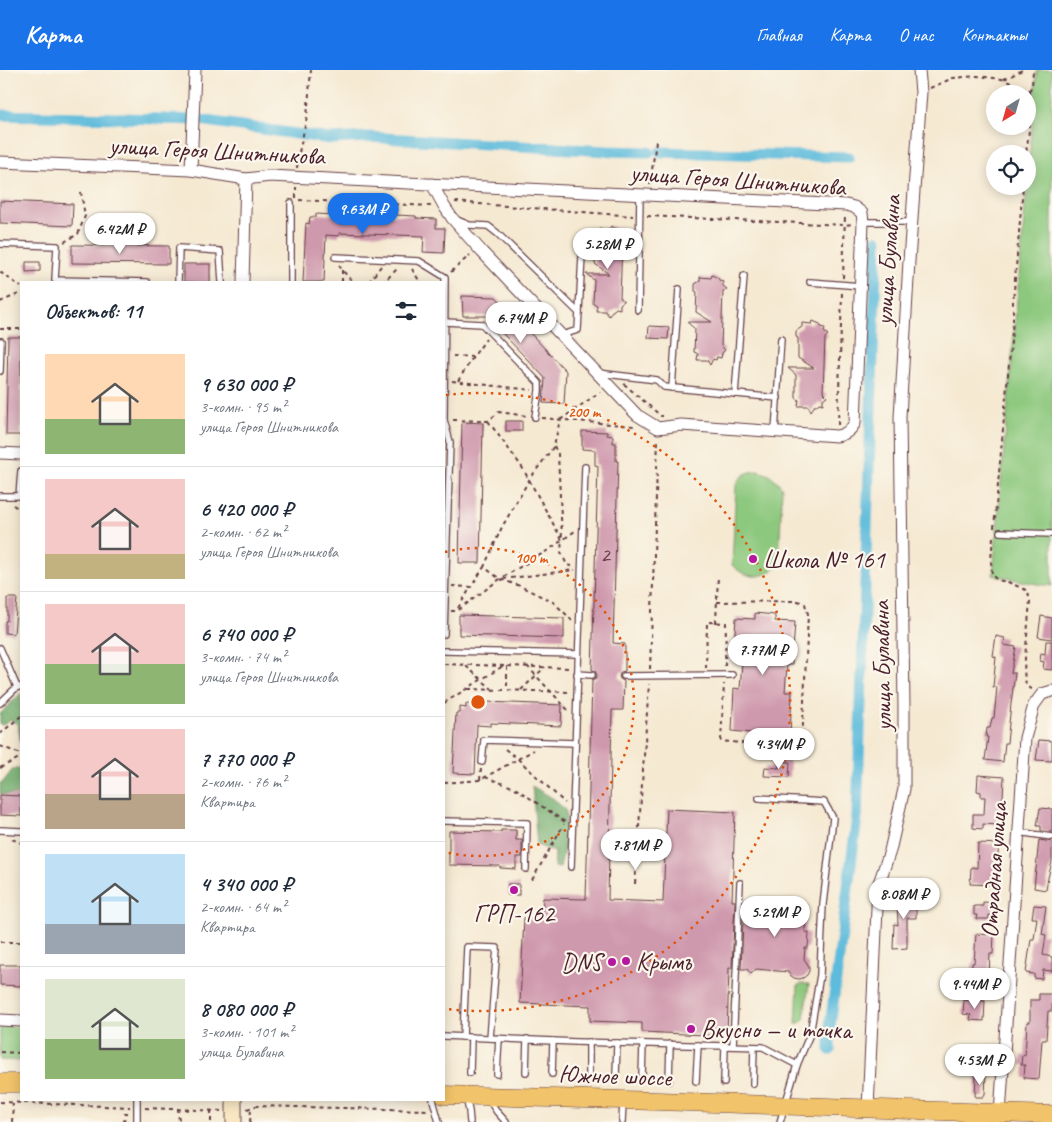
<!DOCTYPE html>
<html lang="ru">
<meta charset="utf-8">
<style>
:root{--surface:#fff;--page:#f2f2f3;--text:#1f2937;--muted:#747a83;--line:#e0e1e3;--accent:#1a73e8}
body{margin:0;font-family:Caveat,sans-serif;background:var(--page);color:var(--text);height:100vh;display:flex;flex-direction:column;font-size:19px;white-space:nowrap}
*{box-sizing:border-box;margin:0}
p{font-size:16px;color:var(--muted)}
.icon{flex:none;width:28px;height:28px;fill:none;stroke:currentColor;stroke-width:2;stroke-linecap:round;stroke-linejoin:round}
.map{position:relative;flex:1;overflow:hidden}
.panel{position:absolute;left:20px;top:211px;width:425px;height:820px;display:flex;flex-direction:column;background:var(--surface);border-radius:0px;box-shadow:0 2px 12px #0003}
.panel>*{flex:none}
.needle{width:32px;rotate:217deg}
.buttons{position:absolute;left:986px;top:15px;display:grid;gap:10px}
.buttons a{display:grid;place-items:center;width:50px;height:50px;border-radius:50%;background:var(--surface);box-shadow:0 2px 12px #0003;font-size:25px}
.price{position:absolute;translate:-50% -42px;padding:0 11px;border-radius:18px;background:#fff;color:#222;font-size:16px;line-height:32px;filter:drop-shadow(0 1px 2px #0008)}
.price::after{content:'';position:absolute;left:50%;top:30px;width:15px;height:11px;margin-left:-8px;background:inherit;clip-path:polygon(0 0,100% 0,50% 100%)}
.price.active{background:var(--accent);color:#fff}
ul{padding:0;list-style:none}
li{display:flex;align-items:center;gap:15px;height:125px;padding:0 25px}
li+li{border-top:1px solid var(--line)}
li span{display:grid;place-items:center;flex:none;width:140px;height:100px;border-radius:0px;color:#555}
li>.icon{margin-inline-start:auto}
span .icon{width:60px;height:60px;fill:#fffc;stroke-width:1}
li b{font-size:21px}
h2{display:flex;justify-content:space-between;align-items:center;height:60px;padding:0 25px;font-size:21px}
header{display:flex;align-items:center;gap:30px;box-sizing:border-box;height:70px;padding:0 25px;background:var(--accent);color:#fff}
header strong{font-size:24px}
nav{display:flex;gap:28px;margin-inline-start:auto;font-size:18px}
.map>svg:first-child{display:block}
</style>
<header>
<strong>Карта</strong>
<nav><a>Главная</a><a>Карта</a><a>О нас</a><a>Контакты</a></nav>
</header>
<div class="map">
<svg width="1052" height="1052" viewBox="0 0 1052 1052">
<rect width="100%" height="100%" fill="#fbf7ec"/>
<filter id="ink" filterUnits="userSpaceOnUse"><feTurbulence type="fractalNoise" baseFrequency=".02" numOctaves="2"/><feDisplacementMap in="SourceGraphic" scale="10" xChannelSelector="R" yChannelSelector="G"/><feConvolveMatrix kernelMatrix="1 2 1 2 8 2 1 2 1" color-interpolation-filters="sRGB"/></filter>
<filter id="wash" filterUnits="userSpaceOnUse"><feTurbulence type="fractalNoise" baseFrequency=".0096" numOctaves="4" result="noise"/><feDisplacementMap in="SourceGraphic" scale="20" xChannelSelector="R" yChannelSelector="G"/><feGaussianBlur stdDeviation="1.12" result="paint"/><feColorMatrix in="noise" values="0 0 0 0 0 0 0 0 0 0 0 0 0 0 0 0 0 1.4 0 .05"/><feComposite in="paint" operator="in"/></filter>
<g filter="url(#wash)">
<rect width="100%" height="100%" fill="#f5e9d2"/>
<g fill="#8cc87d" stroke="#6b7454">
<polygon points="1037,0 1052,0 1052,516 1037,514 993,505"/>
<path d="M757,401c13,3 18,6 25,17l-3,76c-15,16 -32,16 -47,1l4,-80c4,-10 11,-13 21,-14z"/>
<polygon points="801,914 809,914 804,949 801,952 796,954 798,915"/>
<polygon points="0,956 21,957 21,991 0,990"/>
</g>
<g fill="#71ac6c" stroke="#5e664c">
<polygon points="21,623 21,675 18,654 11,650 3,655 0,654 0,644"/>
<polygon points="13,699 21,699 21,725 0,724 0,713 3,712"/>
<polygon points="532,716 554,729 566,741 565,774 560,798 554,797 555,782 537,775"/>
</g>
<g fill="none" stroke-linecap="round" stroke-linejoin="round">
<g stroke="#5dbbdb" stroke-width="11">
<polyline points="0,45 200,50 331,69 367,67 607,81 649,82"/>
<polyline points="660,82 849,87"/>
<polyline points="830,980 830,957 857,747 877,170"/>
</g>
</g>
<g id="blocks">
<g fill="#cf99ad">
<polygon points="0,131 73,134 72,156 0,153"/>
<polygon points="335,142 416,146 416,148 436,149 436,158 445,158 444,183 423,182 424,166 339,163 339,166 326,165 324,212 303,212 306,153 309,154 310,147 316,147 316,144 335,145"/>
<polygon points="611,156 617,160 619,162 622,163 622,167 626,170 622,173 620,228 624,231 620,234 620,239 616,238 614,240 612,241 609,246 605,241 596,241 597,235 593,234 594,210 586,204 609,204 595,194 596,173 594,172 594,166 599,162 599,158 609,159"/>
<polygon points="72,175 169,176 169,194 72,193"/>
<polygon points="26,192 40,192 40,201 26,202"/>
<rect x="184" y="194" width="26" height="18"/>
<polygon points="712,205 718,208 720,211 723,212 723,216 727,219 723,222 721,276 725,280 722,283 721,288 717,287 716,290 713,289 710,295 707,290 697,290 698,284 694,282 695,259 687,252 712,252 696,242 697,222 695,221 695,214 700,211 700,207 711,208"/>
<polygon points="462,226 496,227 566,301 564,334 543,333 545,308 486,246 463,246"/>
<polygon points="813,251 820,254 821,257 825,258 824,262 828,265 825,268 823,322 827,326 823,329 823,334 819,333 817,335 815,335 811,341 808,336 798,336 799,330 796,328 796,305 788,298 814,298 798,288 798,268 796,267 796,261 802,257 802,253 812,254"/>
<polygon points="649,256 669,257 668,269 648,268"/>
<polygon points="8,267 21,267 21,365 6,365"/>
<rect x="506" y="351" width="16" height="10"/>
<polygon points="462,352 483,353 480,493 459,493"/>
<polygon points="582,361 607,362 607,365 613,366 613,373 616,373 616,391 618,391 613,573 625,574 625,601 621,602 619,606 620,609 624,611 623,640 612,640 608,830 663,832 667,739 735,742 732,831 735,831 732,898 729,898 727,966 642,962 642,953 590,951 590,936 520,933 524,848 542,848 543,828 586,829 592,610 596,608 597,605 595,601 592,600 598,396 595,395 595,380 582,379"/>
<polygon points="7,528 17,528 14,564 5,563 5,551 7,551"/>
<polygon points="755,543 775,545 775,551 795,552 792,595 787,595 785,622 792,622 790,664 771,662 771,668 752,667 752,663 732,661 734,618 740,619 742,592 733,591 736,548 755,549"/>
<polygon points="459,545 564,548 564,568 459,565"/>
<polygon points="1041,546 1052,548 1052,569 1038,567"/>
<polygon points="996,566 1005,568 1004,575 1016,577 1011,603 1015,603 1011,634 1007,673 1005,673 1003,692 985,690 988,667 986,667 987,658 990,658 992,648 994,648 997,617 993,617 996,587 993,586"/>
<polygon points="1046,571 1052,571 1052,600 1043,599 1044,592 1040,591 1041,583 1045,584"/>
<polygon points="486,632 562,635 561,656 491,653 491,656 477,655 475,704 453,703 456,643 460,643 460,637 466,638 466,634 486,635"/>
<polygon points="1039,670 1052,671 1052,691 1036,690"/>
<polygon points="779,691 790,692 789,707 764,706 765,697 779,698"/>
<polygon points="978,705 1004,707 1003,728 1001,728 999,755 983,754 983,759 973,758 973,744 984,744 985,727 981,727 981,722 977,721"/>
<polygon points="0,725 21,726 21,746 0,745"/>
<polygon points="1040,738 1052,739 1052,762 1041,761 1041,756 1037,756"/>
<polygon points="501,760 516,760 516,770 522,770 522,787 516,787 516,799 500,798 500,796 449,795 449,761 501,762"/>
<polygon points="1039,770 1052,772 1052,792 1048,808 1046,820 1034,818"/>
<polygon points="978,773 999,774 995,815 970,814 971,797 977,798"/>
<rect x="508" y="814" width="11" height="11"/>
<polygon points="897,826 916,827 916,848 907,848 907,878 893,879 894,854 898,855"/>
<polygon points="744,832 806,834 805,862 809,863 808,878 805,878 804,889 809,896 809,901 807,905 803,908 799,909 794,908 790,905 788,902 756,899 751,904 747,899 741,899"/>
<polygon points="983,832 994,833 993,846 989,845 989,849 976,849 977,845 974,845 974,836 983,836"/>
<polygon points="1034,835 1046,836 1042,864 1046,865 1043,885 1052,887 1052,901 1043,900 1042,909 1034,908 1034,904 1026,903 1031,869 1034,869 1037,848 1032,848"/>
<polygon points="976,864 994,865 993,884 990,884 989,906 972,906 972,893 974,893"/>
<polygon points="0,895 21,895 21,916 0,915"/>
<polygon points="1039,924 1052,924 1052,941 1048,941 1046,970 1042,970 1039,1009 1024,1008 1025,995 1021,995 1022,985 1025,986 1027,952 1030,952 1030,930 1039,930"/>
<polygon points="964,930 985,931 984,951 970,950 971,945 963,944"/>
<polygon points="976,1005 986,1005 985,1024 983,1027 975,1027"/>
</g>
</g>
</g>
<g filter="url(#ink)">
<use href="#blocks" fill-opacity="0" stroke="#643d44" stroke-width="1"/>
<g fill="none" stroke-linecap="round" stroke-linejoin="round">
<g stroke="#643d44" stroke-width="8">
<g id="lane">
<polyline points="457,150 469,155 488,156 497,163 579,243"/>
<polyline points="863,152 912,152"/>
<polyline points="0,174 57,176 55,210 147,212"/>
<polyline points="335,187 419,191 445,207 444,350"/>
<polyline points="178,212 179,178 220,181 222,212"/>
<polyline points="291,212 291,133"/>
<polyline points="810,212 861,216"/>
<polyline points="638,240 640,125"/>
<polyline points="445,252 482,254 539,313 539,321 535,347"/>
<polyline points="562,265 578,260 582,186"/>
<polyline points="0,301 1,271"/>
<polyline points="598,303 657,310 664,317 778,328"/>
<polyline points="672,318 679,219"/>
<polyline points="735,324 744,206"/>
<polyline points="444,350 450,372 444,564"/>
<polyline points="775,362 781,269"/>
<polyline points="0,426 19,426 21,401"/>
<polyline points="1000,462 1052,464"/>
<polyline points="0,578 17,617 21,617"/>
<polyline points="444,581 578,584"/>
<polyline points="577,604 592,605"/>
<polyline points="624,606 732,605"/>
<polyline points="0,633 17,617"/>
<polyline points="482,692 484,670 575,673"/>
<polyline points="759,728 824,732 833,748 823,834 820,905 810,964 797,995 780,1052"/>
<polyline points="444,751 527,753 526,799"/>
<polyline points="0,760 21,761"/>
<polyline points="1018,762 1052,767"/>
<polyline points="571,797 585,397"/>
<polyline points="444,966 576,972 763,977 797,995"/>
<polyline points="463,967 467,877 497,878 490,968"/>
<polyline points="733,976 740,813"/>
<polyline points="526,1002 527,969"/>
<polyline points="470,1003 471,967"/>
<polyline points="497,1004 499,968"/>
<polyline points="552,1004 553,971"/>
<polyline points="589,1004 589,972"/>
<polyline points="616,1006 617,973"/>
<polyline points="642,1007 643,974"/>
<polyline points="669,1011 670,974"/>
<polyline points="696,1011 698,975"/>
<polyline points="724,1013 725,976"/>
<polyline points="753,1014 754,977"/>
<polyline points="466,1027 469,1041 470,1052"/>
<polyline points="137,1030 137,1052"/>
<polyline points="433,1030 439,1052"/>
<polyline points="489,1030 497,1042 506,1052"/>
<polyline points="622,1052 623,1032"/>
</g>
</g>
<g stroke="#643d44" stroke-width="13">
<g id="street">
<path d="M0,92l191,8 55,9 24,-3 576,29 8,2 8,6 1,9 -8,201c-5,8 -9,11 -18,13l-156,-11 -23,3 -21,-13 -155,-163 -30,-34 -8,-12 -12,-22"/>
<polyline points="191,100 195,0"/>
<polyline points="243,212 246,109"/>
<polyline points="0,383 21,384"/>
<polyline points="0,950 21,951"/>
<polyline points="868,1039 878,816 890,781 904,719 904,636 900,347 909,191 921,22 919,0"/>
<polyline points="1000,1044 1025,668 1034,635 1042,624 1052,621"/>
</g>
</g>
<g stroke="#643d44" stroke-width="17">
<polyline id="secondary" points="234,1030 234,1052"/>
</g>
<g stroke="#643d44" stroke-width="19">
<g id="primary">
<polyline points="0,1013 21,1013"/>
<polyline points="444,1025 658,1031 1052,1045"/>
</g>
</g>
<g stroke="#643d44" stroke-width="2" stroke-dasharray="4 4" stroke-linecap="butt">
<polyline points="1004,9 1011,6 1022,0"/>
<polyline points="930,18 953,8 977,6 1002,9 1029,21 1029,46 1030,53 1026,84"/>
<polyline points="1029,21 1032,16 1033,0"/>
<polyline points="297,98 298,87 307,47 311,0"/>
<polyline points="650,115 656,71"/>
<polyline points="296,128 296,117"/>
<polyline points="299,130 432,136"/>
<polyline points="455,132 633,146"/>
<polyline points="647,146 845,155 852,154"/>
<polyline points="64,172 78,164 85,146 81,122"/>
<polyline points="339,195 342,200 353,212"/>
<polyline points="412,199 420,212"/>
<polyline points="0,202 21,217"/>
<polyline points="451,202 470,185"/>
<polyline points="843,208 845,145"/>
<polyline points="342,212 342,200"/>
<polyline points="369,212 381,196"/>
<polyline points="381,212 386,210 398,198"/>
<polyline points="0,232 21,223"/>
<polyline points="0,259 21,259"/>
<polyline points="453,286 473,287 486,269"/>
<polyline points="452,311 532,320"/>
<polyline points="458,311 473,287"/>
<polyline points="624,314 661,346 663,346"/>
<polyline points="542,348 634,356"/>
<polyline points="453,350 488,351 499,342 527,346"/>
<polyline points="488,351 522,397 562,470 561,482 567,495 575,497"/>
<polyline points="838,355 842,222"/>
<polyline points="554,376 558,384 562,468"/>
<polyline points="13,435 21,440"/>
<polyline points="994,458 1013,250 1013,232 1023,116"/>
<polyline points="993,467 991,490 992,505 997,510 1008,512 1026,520 1028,522 1030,531 1024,600 1025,610 1027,617 1032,619"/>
<polyline points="503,509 575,500"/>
<polyline points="452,516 471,517 484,497"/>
<polyline points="717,532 798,531 805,534 808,544 802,675 794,678 721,671 724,614"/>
<polyline points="458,538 471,517"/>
<polyline points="451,541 457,541 500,509 550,479 575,461"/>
<polyline points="572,551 569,547 553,532 520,516 500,509 484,497 502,457 529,410 554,376 560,350 600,322"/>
<polyline points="716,553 718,505"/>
<polyline points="444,594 571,598"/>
<polyline points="466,596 492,619"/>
<polyline points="507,596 507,620"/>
<polyline points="527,596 568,640"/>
<polyline points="706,598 707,552 726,553 725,597"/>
<polyline points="650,599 658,369"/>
<polyline points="468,619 569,622"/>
<polyline points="521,620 545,597"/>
<polyline points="444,633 503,596"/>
<polyline points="0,664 21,646"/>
<polyline points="0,676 21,684"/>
<polyline points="505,679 518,689 565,733"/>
<polyline points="0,698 21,687"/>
<polyline points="485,707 515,718 565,752"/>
<polyline points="480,710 481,699"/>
<polyline points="444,713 480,710 534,680"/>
<polyline points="12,769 21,773"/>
<polyline points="532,810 564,754"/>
<polyline points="635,814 649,614"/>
<polyline points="0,872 21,872"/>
<polyline points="0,982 21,983"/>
<polyline points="0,1032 130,1037"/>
<polyline points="145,1038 222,1041"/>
<polyline points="178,1038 179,1052"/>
<polyline points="247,1039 256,1036 429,1040"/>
<polyline points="12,1052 13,1033"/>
<polyline points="124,1052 125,1043 129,1043"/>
<polyline points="211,1052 211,1040"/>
<polyline points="250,1052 251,1039"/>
</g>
<use href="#lane" stroke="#fff" stroke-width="5.5"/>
<use href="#street" stroke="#fff" stroke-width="11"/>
<use href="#secondary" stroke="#f9e7c3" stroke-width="15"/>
<use href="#primary" stroke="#f1c36a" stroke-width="18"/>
</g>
</g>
<g fill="none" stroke="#e0560e" stroke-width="2.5" stroke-dasharray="2.5 5">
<path d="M445 482A154 154 0 1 1 445 782"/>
<path d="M446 325A309 309 0 1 1 446 939"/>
</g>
<g fill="#b5179e" stroke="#fbf7ec" stroke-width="2">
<circle cx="753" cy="489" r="5"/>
<circle cx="514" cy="820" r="5"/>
<circle cx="626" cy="891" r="5"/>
<circle cx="612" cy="892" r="5"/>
<circle cx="691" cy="959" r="5"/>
</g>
<g text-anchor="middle" stroke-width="4.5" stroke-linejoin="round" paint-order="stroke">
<g font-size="22" fill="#6b3e4c">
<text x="605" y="492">2</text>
</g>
<g font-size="25" fill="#4a1f2b" stroke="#fbf7ec">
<text transform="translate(217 80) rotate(3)" y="9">улица Героя Шнитникова</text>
<text transform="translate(738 109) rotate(4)" y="9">улица Героя Шнитникова</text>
<text transform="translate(887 190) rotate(-86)" y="9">улица Булавина</text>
<text transform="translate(881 596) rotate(-91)" y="9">улица Булавина</text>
<text transform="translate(993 800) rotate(-86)" y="9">Отрадная улица</text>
<text transform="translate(615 1005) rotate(2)" y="9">Южное шоссе</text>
</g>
<g font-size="25" fill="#4a1f2b" stroke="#fbf7ec" text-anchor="start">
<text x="763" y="498">Школа № 161</text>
<text x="514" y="852" text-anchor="middle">ГРП-162</text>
<text x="636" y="900">Крымъ</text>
<text x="602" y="901" text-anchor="end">DNS</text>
<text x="701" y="968">Вкусно — и точка</text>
</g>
</g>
<circle cx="478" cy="632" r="8" fill="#e0560e" stroke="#fbf7ec" stroke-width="2.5"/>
<g font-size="15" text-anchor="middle" font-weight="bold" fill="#e0560e" stroke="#fbf7ec" stroke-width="4.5" stroke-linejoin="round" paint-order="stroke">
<text x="584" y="347">200 m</text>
<text x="531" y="493">100 m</text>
</g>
</svg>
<div class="buttons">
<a><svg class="needle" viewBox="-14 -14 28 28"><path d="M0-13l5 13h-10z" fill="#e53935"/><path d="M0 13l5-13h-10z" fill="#747a83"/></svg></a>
<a><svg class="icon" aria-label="locate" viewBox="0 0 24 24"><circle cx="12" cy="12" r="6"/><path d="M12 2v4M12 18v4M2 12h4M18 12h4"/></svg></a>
</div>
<b class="price active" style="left:363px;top:165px">9.63M ₽</b>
<b class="price" style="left:120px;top:185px">6.42M ₽</b>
<b class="price" style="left:608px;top:200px">5.28M ₽</b>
<b class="price" style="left:521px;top:274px">6.74M ₽</b>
<b class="price" style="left:763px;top:606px">7.77M ₽</b>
<b class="price" style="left:779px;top:700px">4.34M ₽</b>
<b class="price" style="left:636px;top:801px">7.81M ₽</b>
<b class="price" style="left:904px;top:850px">8.08M ₽</b>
<b class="price" style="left:775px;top:868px">5.29M ₽</b>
<b class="price" style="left:975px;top:940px">9.44M ₽</b>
<b class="price" style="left:980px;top:1016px">4.53M ₽</b>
<section class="panel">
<h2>Объектов: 11<svg class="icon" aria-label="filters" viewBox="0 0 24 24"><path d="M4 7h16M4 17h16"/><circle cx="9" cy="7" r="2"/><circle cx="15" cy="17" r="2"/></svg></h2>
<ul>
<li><span style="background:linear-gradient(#ffd9b3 65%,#8fb573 0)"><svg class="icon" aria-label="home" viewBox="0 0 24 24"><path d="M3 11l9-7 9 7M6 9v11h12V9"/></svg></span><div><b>9 630 000 ₽</b><p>3-комн. · 95 m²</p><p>улица Героя Шнитникова</p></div></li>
<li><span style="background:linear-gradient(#f6c9c9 75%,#c2b280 0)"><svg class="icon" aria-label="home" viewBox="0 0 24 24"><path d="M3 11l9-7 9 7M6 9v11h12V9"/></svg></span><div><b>6 420 000 ₽</b><p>2-комн. · 62 m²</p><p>улица Героя Шнитникова</p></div></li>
<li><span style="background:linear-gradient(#f6c9c9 60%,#8fb573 0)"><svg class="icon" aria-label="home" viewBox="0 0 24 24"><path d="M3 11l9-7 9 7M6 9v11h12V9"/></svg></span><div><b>6 740 000 ₽</b><p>3-комн. · 74 m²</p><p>улица Героя Шнитникова</p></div></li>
<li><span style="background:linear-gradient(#f6c9c9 65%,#b9a48a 0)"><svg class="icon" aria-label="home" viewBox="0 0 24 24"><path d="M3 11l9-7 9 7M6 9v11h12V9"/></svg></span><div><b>7 770 000 ₽</b><p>2-комн. · 76 m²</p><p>Квартира</p></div></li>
<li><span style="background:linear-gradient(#bfe0f5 70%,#9aa5b1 0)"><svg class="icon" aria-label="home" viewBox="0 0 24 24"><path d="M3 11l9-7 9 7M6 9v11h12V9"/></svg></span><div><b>4 340 000 ₽</b><p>2-комн. · 64 m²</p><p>Квартира</p></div></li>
<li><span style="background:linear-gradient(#dfe7d0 60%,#8fb573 0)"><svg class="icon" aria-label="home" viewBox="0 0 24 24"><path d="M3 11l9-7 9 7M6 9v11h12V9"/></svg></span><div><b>8 080 000 ₽</b><p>3-комн. · 101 m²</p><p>улица Булавина</p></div></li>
</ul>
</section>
</div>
